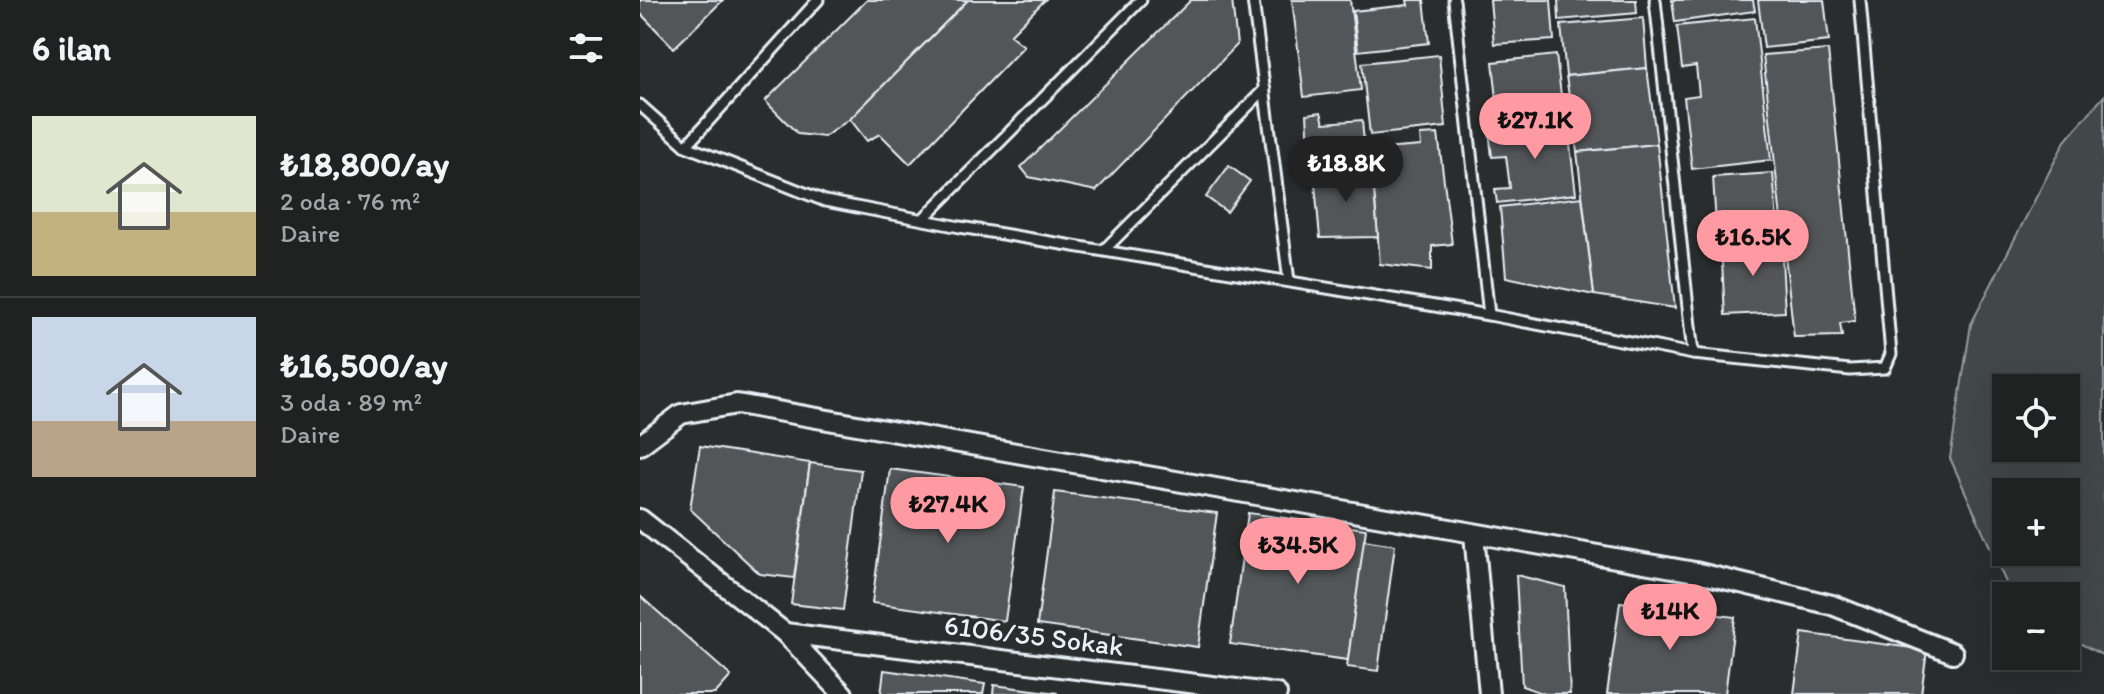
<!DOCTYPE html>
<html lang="tr">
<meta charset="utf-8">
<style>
:root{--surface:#202222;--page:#2d2f2f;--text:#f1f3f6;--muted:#a2a4a5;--line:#3d3f40;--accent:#ff9aa2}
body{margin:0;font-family:Itim,sans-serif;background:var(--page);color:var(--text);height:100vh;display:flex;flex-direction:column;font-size:30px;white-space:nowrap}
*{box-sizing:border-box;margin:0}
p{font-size:26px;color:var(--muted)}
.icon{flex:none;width:44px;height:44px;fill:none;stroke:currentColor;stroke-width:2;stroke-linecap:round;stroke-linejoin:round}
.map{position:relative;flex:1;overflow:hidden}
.drawer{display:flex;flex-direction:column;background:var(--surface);width:640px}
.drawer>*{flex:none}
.tools{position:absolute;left:1352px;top:374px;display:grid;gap:16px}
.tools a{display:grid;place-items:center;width:88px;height:88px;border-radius:0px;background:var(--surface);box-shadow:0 8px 32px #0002,0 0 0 2px var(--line);font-size:40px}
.price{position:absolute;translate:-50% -68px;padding:0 18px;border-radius:28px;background:var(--accent);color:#111;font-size:26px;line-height:52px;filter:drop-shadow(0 2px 4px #0008)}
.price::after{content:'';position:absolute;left:50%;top:48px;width:24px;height:18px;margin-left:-12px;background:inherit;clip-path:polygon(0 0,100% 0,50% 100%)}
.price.selected{background:#222;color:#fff}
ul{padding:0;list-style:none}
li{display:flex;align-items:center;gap:24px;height:200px;padding:0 32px}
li+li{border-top:2px solid var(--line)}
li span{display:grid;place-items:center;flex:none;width:224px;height:160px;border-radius:0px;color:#555}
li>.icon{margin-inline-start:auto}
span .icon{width:96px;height:96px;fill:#fffc;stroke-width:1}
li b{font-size:34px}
h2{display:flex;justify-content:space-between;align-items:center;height:96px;padding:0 32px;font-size:34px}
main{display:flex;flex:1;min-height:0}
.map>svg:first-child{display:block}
</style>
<main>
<section class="drawer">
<h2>6 ilan<svg class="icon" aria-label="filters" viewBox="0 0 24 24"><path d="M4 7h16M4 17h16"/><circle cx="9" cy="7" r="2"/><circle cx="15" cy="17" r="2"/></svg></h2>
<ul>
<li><span style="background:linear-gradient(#dfe7d0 60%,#c2b280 0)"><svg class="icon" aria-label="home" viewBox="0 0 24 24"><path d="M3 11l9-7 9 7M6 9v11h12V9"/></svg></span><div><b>₺18,800/ay</b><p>2 oda · 76 m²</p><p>Daire</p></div></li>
<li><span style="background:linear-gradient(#c9d6e8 65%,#b9a48a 0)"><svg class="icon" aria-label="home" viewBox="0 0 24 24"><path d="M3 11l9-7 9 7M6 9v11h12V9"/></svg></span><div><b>₺16,500/ay</b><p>3 oda · 89 m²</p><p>Daire</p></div></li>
</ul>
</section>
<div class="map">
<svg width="1464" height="694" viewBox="0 0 1464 694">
<rect width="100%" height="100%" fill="#2a2d2e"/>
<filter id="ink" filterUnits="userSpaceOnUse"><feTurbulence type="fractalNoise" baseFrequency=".0125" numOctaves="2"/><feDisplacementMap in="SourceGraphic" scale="16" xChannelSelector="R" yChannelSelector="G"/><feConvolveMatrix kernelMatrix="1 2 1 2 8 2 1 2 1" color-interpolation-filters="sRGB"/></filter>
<g filter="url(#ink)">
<path fill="#424648" stroke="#959ca0" stroke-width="2" fill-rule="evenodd" d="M1464,96v560l-38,-20v-40h-54l-62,-138 21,-134 94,-183zM1366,388h60v60h-60zM1366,492h60v60h-60z"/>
<g fill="#535759" stroke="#e8f1f8" stroke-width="2">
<polygon points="0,0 83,0 34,48 0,13"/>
<polygon points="227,0 328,0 210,119 184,137 158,134 125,101"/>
<polygon points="328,0 405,0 370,35 384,46 270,164 240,134 227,141 210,119"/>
<polygon points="551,0 592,0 597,45 456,191 389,177 381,167"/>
<polygon points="652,0 710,0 721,90 664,97"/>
<polygon points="767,0 784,0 789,43 718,51 713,11 768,5"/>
<polygon points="850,0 911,0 914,40 854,44"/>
<polygon points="918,0 996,0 997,13 919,20"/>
<polygon points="1032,0 1113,0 1115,11 1035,22"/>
<polygon points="1118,0 1184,0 1189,41 1124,48"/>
<polygon points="1003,18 1007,68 926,76 921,25"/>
<polygon points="1115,18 1131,160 1052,169 1044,97 1059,95 1056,66 1042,68 1037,26"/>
<polygon points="1188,50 1215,321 1200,323 1202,336 1154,337 1123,55"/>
<polygon points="799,55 806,127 730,135 722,63"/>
<polygon points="916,55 923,111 859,118 853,62"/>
<polygon points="1007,68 1017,144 937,152 926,76"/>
<polygon points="681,112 684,123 722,120 725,157 689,157 688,163 670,165 667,114"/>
<polygon points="927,120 936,194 857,203 855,189 870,188 866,156 852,157 849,130"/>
<polygon points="798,134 812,244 792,246 792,270 740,264 731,150 781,146 780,135"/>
<polygon points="1017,144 1035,308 954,295 937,152"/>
<polygon points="589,166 610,181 587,212 566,197"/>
<polygon points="732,169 738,237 680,238 674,173"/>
<polygon points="1133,173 1137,221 1076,226 1073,177"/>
<polygon points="942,197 954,295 866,277 860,207"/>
<polygon points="1141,240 1145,312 1085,315 1081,244"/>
<polygon points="60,446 170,463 154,578 120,574 50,509"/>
<polygon points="170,463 221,470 203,610 151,604"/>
<polygon points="250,469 384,487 365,621 232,603"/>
<polygon points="415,492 577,513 558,647 397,625"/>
<polygon points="608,513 726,529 708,660 590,644"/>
<polygon points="724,540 755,545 738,671 707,667"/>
<polygon points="876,575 925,587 930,694 905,694 882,686"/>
<polygon points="0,596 91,676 75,694 0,694"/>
<polygon points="980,602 1095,617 1085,694 967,694"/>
<polygon points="1162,633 1287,650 1281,694 1154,694"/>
<polygon points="244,670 345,684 343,694 241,694"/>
<polygon points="354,685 417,693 417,694 353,694"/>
</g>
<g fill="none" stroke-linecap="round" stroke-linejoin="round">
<g stroke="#e8f1f8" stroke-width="15">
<g id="lane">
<polyline points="613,0 649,281"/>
<polyline points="814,0 849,315"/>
<polyline points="1015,0 1053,354"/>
<polyline points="0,105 46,146 185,201 320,227 849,315 1053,354 1210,370 1245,368 1251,354 1220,0"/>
<polyline points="46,146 178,0"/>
<polyline points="283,219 501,0"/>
<polyline points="464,250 625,89"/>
</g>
</g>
<g stroke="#e8f1f8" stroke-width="24">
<g id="street">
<polyline points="0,445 41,414 97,404 1055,572 1192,605 1313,653"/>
<polyline points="0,519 145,633 203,694"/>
<polyline points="834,534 849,694"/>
<polyline points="145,633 637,694"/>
</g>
</g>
<use href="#lane" stroke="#2a2d2e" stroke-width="9"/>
<use href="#street" stroke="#2a2d2e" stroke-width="18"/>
</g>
</g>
<g text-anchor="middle" stroke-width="6" stroke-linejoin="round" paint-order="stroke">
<g font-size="28" fill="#e8f1f8" stroke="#2a2d2e">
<text transform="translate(394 635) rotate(7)" y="10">6106/35 Sokak</text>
</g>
</g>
</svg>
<div class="tools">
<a><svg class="icon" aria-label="locate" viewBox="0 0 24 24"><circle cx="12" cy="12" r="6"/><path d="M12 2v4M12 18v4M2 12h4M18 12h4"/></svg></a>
<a>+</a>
<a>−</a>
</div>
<b class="price" style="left:895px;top:161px">₺27.1K</b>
<b class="price selected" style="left:706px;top:204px">₺18.8K</b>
<b class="price" style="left:1113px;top:278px">₺16.5K</b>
<b class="price" style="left:308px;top:545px">₺27.4K</b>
<b class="price" style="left:658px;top:586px">₺34.5K</b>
<b class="price" style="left:1030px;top:652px">₺14K</b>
</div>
</main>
